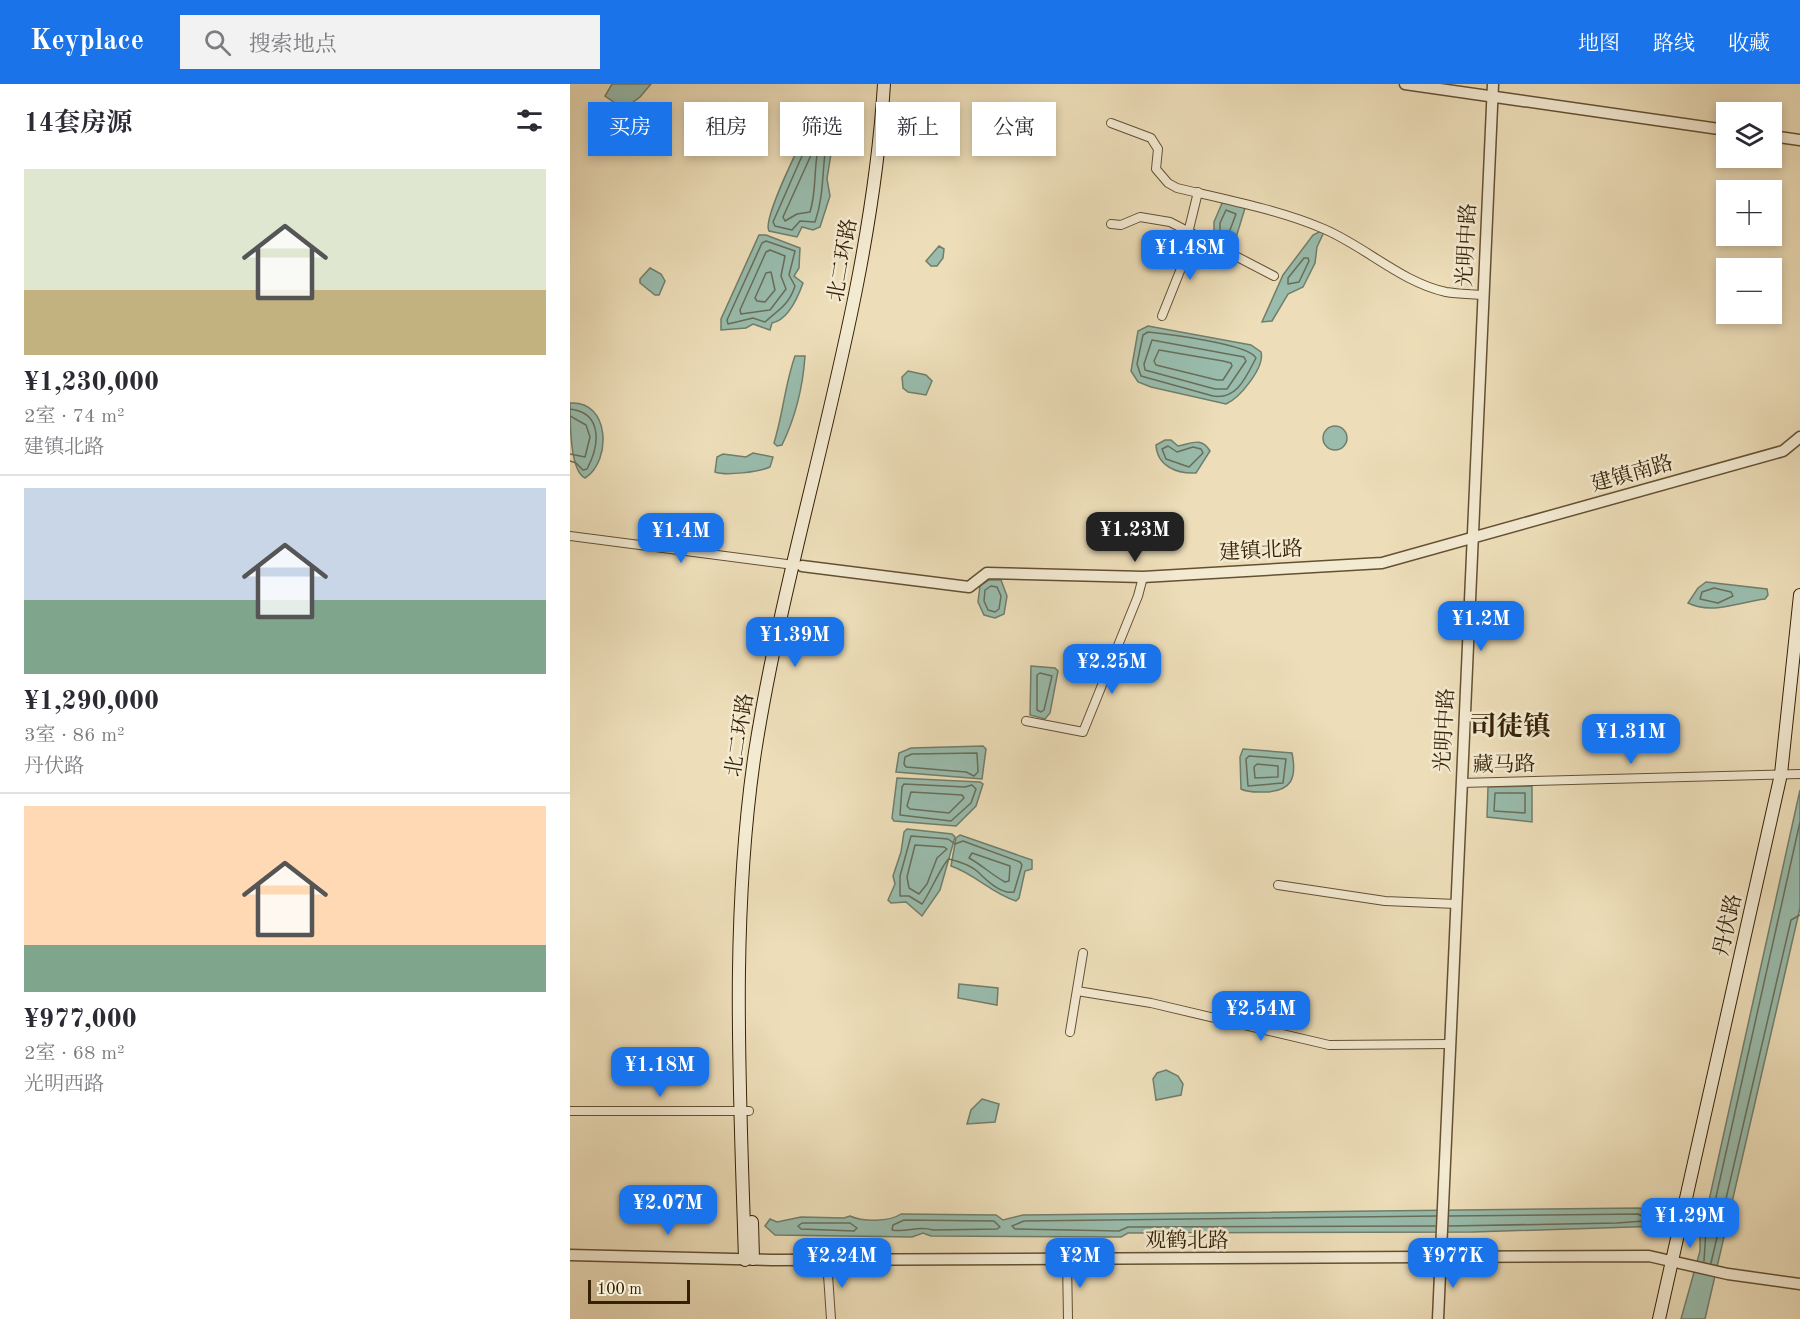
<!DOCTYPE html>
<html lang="zh">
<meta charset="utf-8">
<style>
:root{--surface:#fff;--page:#f2f2f3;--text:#2b2b33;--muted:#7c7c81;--line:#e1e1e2;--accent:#1a73e8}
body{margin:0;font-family:"Old Standard TT","Noto Serif SC",serif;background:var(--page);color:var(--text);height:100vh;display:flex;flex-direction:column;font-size:22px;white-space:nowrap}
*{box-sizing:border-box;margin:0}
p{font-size:20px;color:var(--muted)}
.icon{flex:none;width:33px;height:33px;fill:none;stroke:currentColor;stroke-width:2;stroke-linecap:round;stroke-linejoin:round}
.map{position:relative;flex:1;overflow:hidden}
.side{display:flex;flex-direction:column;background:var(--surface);width:570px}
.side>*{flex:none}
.banner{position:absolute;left:18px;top:18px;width:570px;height:54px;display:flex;gap:12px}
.buttons{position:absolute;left:1146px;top:18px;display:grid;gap:12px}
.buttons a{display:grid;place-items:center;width:66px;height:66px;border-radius:0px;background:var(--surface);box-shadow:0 3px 9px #0003;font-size:30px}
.scale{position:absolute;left:18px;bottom:15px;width:102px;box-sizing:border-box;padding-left:6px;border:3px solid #362105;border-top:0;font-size:16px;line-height:21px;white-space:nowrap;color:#362105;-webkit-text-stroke:4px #f3ead2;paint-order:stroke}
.price{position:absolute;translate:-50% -51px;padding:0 14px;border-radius:12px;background:var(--accent);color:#fff;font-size:20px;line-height:39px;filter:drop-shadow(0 2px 3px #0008)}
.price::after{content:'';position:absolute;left:50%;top:36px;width:18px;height:14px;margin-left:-9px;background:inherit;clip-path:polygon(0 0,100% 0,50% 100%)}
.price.selected{background:#222;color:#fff}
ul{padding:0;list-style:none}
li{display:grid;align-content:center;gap:12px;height:318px;padding:0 24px}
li+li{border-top:2px solid var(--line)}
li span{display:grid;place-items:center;height:186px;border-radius:0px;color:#555}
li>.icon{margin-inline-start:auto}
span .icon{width:108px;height:108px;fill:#fffc;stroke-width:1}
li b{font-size:26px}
h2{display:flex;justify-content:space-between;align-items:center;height:72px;padding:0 24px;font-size:26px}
.pill{padding:0 21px;border-radius:0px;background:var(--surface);box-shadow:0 3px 9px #0003;font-size:21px;line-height:54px}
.pill.selected{background:var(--accent);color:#fff}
header{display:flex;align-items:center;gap:36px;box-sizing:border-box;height:84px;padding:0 30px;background:var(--accent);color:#fff}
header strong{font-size:28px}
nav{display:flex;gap:33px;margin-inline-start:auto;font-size:21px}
.search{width:420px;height:54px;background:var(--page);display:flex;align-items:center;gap:15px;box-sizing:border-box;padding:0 21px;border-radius:0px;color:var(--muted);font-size:22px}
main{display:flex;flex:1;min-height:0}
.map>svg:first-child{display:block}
</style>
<header>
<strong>Keyplace</strong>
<div class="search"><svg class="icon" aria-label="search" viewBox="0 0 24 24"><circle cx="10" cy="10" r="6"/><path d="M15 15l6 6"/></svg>搜索地点</div>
<nav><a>地图</a><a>路线</a><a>收藏</a></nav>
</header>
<main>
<section class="side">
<h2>14套房源<svg class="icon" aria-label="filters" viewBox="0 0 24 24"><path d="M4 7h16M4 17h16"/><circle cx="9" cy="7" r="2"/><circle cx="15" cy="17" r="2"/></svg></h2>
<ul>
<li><span style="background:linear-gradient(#dfe7d0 65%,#c2b280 0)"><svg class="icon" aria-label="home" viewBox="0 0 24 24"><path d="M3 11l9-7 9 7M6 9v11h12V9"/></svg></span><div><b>¥1,230,000</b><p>2室 · 74 m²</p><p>建镇北路</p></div></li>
<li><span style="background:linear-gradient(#c9d6e8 60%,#7fa58c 0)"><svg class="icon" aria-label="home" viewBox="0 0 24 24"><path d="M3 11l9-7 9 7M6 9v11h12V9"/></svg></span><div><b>¥1,290,000</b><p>3室 · 86 m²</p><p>丹伏路</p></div></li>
<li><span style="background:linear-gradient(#ffd9b3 75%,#7fa58c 0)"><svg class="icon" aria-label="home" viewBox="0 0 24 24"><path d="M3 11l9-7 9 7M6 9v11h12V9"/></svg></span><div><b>¥977,000</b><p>2室 · 68 m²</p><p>光明西路</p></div></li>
</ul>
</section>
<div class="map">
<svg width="1230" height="1235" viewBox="0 0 1230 1235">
<rect width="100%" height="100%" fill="#eddeb9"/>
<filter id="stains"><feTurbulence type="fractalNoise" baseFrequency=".00333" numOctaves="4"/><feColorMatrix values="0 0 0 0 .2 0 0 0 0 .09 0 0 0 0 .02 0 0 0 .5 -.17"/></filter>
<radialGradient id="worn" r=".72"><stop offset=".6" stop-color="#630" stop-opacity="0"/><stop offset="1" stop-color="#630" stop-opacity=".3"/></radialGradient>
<g fill="#99bcad" stroke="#717e6a" stroke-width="1.5">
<polygon points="42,0 81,0 70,13 54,25 35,12"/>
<path d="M242,47l21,10 -6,38 3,17 -10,31 -7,3 -11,-3 -5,10 -28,-6c-7,-11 29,-82 36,-97z"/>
<polygon points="653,117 675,124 665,157 659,160 644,154 644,138"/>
<polygon points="751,147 754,148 747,163 745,179 733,203 718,210 702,237 692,238 713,191 743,151"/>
<path d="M189,151h7l34,13 -1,20 -5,8 9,7c-5,14 -15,37 -31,40l-2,7 -17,-6 -7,4 -25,2v-11z"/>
<polygon points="369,162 374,165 373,174 367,182 361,182 356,177"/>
<polygon points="80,184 91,190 95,197 89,211 85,211 70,199 70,195"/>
<path d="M578,242l103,19 10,7c4,15 -21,46 -35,52l-75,-17 -13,-5 -7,-11 7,-40z"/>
<path d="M225,272h10c-2,30 -10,62 -23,89l-5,1 -3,-3c9,-29 11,-59 21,-87z"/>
<polygon points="338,287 356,291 362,297 356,311 338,308 333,304 332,293"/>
<path d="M0,319c40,-3 42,58 15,75 -15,-7 -15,-55 -15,-75z"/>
<circle cx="765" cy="354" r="12"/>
<path d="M595,356h6l7,6c13,-2 23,-10 32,5l-14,22c-19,1 -39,-7 -40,-28z"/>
<path d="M183,369l20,4 -3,10c-11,5 -44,9 -55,5l2,-15 6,-3 23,3z"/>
<circle cx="547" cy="447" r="8"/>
<polygon points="419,496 431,496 437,512 434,530 425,534 414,531 408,518 410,502"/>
<path d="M1136,498l61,7 1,6 -3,4c-26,3 -53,16 -77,4l10,-15z"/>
<polygon points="461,582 485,584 488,587 480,629 475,635 460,631"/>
<polygon points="413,662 416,665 412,695 326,688 329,669 341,664"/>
<path d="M673,665l49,4c5,25 0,38 -27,39 -8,0 -16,1 -24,-3l-1,-32z"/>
<polygon points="327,694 410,698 413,700 406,722 386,742 324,737 322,734"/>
<polygon points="962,702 962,738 917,733 918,703"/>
<path d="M1230,706v118l-95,411h-24l19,-68v-22l-7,-4 -220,7 -345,1 -7,4 -190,-1 -8,-3 -11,4 -137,-2 -10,-9 5,-7 7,3 24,-5 43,1 6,-2c13,6 39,6 51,-2l95,1 7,5 20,-5 615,-7 35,5 35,-8z"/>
<polygon points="337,745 382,750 385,753 370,806 352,832 336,818 321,819 318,816 325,800 323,792 331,768 334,748"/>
<path d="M390,751l72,25v9l-7,2 -6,27 -3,3c-25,-8 -41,-27 -65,-35l5,-28z"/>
<polygon points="389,900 428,904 427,921 388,914"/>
<polygon points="596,986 608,992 613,1000 611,1011 586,1016 583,995 587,989"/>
<polygon points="412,1015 429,1020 425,1038 397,1040 401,1026"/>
</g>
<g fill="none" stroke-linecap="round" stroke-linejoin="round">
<g stroke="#686e59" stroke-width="1.5">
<path d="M243,54l13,7c-4,27 -2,51 -11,77l-15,-1 -8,9 -17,-4 -2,-4 36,-82z"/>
<path d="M245,68l2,3c-3,20 -1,38 -7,57l-13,2 -12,7 -2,-4 29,-64z"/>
<polygon points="656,126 666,130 657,154 650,149 650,139"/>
<path d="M196,157l29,10 -6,24 6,11c-6,19 -17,24 -30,36l-12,-4 -25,6 -1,-4 35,-77z"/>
<polygon points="200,166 215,172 211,192 216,205 200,226 171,230 170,226 196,168"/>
<polygon points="734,174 738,174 739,177 729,198 718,200 718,194"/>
<polygon points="201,188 205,206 195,218 187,217 185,214 196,189"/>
<path d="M578,248c19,2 101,12 108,26 -10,19 -19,42 -43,38l-72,-20 -4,-12 6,-29z"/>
<polygon points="582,256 674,273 676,277 657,305 645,305 575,286 574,280"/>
<polygon points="589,266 653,277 661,279 662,282 653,296 647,296 586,281 584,277"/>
<path d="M0,325c34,4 29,38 17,60l-4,1 -7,-7 -6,-2"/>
<polyline points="0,332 16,341 20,353 15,373 0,370"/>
<polygon points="598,362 607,368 623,363 631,365 633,369 619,383 596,375 592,365"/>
<polygon points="421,502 427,503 431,512 429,525 425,528 418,526 414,517 415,506"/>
<polygon points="1144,504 1161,508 1163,512 1148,519 1130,515 1132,508"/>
<polygon points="470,589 482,592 474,626 471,628 467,626 467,591"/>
<polygon points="407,669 408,688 404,692 396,688 336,683 334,680 335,673 342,670"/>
<polygon points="679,672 716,675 713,699 678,702 676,675"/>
<polygon points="687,680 708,682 708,693 685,694 684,683"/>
<polygon points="334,700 395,703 402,701 406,705 401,719 381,737 330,731 332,703"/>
<polygon points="341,708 392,711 394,714 379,729 340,725 337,722"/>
<polygon points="925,709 955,709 955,729 924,727"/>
<path d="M341,752l37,3 7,5 8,-3 57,21 2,3 -8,27c-13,3 -29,-13 -37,-21 -7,-6 -20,-10 -28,-12 -6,3 -20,36 -27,45l-13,-8h-9v-20z"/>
<polygon points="345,761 374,763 377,765 367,774 357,800 349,810 339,804 337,793"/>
<path d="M402,769l38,13 -1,15 -4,1c-13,-7 -23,-17 -36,-24z"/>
<path d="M334,1136l90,1 6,6 -3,2 -64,1c-14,-5 -27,3 -41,0l1,-5z"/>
<polygon points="232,1139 280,1139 287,1144 284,1147 231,1145 228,1142"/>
<polyline points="865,1142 558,1143 549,1147 445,1145 442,1142 454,1137 866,1132"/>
<polyline points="879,1142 1047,1139 1074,1137 1076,1134 1068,1130 879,1132"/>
<polyline points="1134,1177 1136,1145 1126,1133 1141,1126 1144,1122 1230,738"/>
<polyline points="1141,1179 1221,836 1230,831"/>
</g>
<g stroke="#645032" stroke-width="10">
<g id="minor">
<path d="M541,39l40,15 7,11 -2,20 12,14 9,5c47,11 103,22 147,41 42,18 77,53 122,63 12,2 25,2 37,3"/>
<polyline points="541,140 551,141 570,133 600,138 704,192"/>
<polyline points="618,149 628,108"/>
<polyline points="592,232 624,152"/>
<polyline points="0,452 224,481"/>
<polyline points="456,637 513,648 568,512 573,493"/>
<polyline points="891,699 1230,690"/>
<polyline points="708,801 815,817 886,820"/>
<polyline points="507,907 581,919 759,961 880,960"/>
<polyline points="500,948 513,869"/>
<polyline points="0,1027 179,1027"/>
<polyline points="257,1176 261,1235"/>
<polyline points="497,1176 498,1235"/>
</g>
</g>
<g stroke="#645032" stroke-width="13">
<g id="tertiary">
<polyline points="835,0 1156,46"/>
<polyline points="1202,52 1230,56"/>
<polyline points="232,482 399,503 417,489 573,493 812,479 1213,367 1230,353"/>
<polyline points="0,1171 202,1176 1079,1172 1158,1190 1230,1200"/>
<polyline points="868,1235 923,0"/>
</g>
</g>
<g stroke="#362105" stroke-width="14">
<g id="secondary">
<polyline points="182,1138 183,1175"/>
<path d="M175,1176c-5,-170 -15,-339 10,-508 35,-224 115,-440 129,-668"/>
<polyline points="1089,1235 1211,690 1230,511"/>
</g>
</g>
<use href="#minor" stroke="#f3ead2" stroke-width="8"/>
<use href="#tertiary" stroke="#f3ead2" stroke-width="10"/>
<use href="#secondary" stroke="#f3ead2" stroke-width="12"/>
</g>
<g text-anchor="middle" stroke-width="5" stroke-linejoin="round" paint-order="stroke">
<g font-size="21" fill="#362105" stroke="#f3ead2">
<text transform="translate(896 161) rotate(-87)" y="7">光明中路</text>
<text transform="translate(272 176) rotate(-80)" y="7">北二环路</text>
<text transform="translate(1062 389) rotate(-16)" y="7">建镇南路</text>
<text transform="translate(691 466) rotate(-3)" y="7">建镇北路</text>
<text transform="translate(874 646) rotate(-87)" y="7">光明中路</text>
<text transform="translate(169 651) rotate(-81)" y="7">北二环路</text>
<text transform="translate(934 680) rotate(-1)" y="7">藏马路</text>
<text transform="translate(1157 841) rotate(-77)" y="7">丹伏路</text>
<text x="617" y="1163">观鹤北路</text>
</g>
<g font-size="27" font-weight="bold" fill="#362105" stroke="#f3ead2">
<text x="940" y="651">司徒镇</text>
</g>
</g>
<rect width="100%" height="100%" filter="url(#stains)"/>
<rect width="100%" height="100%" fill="url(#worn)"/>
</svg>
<div class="buttons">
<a><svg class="icon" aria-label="layers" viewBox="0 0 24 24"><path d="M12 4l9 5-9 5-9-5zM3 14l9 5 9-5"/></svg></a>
<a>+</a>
<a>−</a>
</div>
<div class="scale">100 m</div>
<b class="price" style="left:620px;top:197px">¥1.48M</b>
<b class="price selected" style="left:565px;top:479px">¥1.23M</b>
<b class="price" style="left:111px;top:480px">¥1.4M</b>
<b class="price" style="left:911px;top:568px">¥1.2M</b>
<b class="price" style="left:225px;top:584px">¥1.39M</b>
<b class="price" style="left:542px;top:611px">¥2.25M</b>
<b class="price" style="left:1061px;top:681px">¥1.31M</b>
<b class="price" style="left:691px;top:958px">¥2.54M</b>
<b class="price" style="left:90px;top:1014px">¥1.18M</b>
<b class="price" style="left:98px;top:1152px">¥2.07M</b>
<b class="price" style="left:1120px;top:1165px">¥1.29M</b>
<b class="price" style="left:272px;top:1205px">¥2.24M</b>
<b class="price" style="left:510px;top:1205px">¥2M</b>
<b class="price" style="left:883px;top:1205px">¥977K</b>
<div class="banner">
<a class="pill selected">买房</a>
<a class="pill">租房</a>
<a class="pill">筛选</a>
<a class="pill">新上</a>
<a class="pill">公寓</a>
</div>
</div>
</main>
